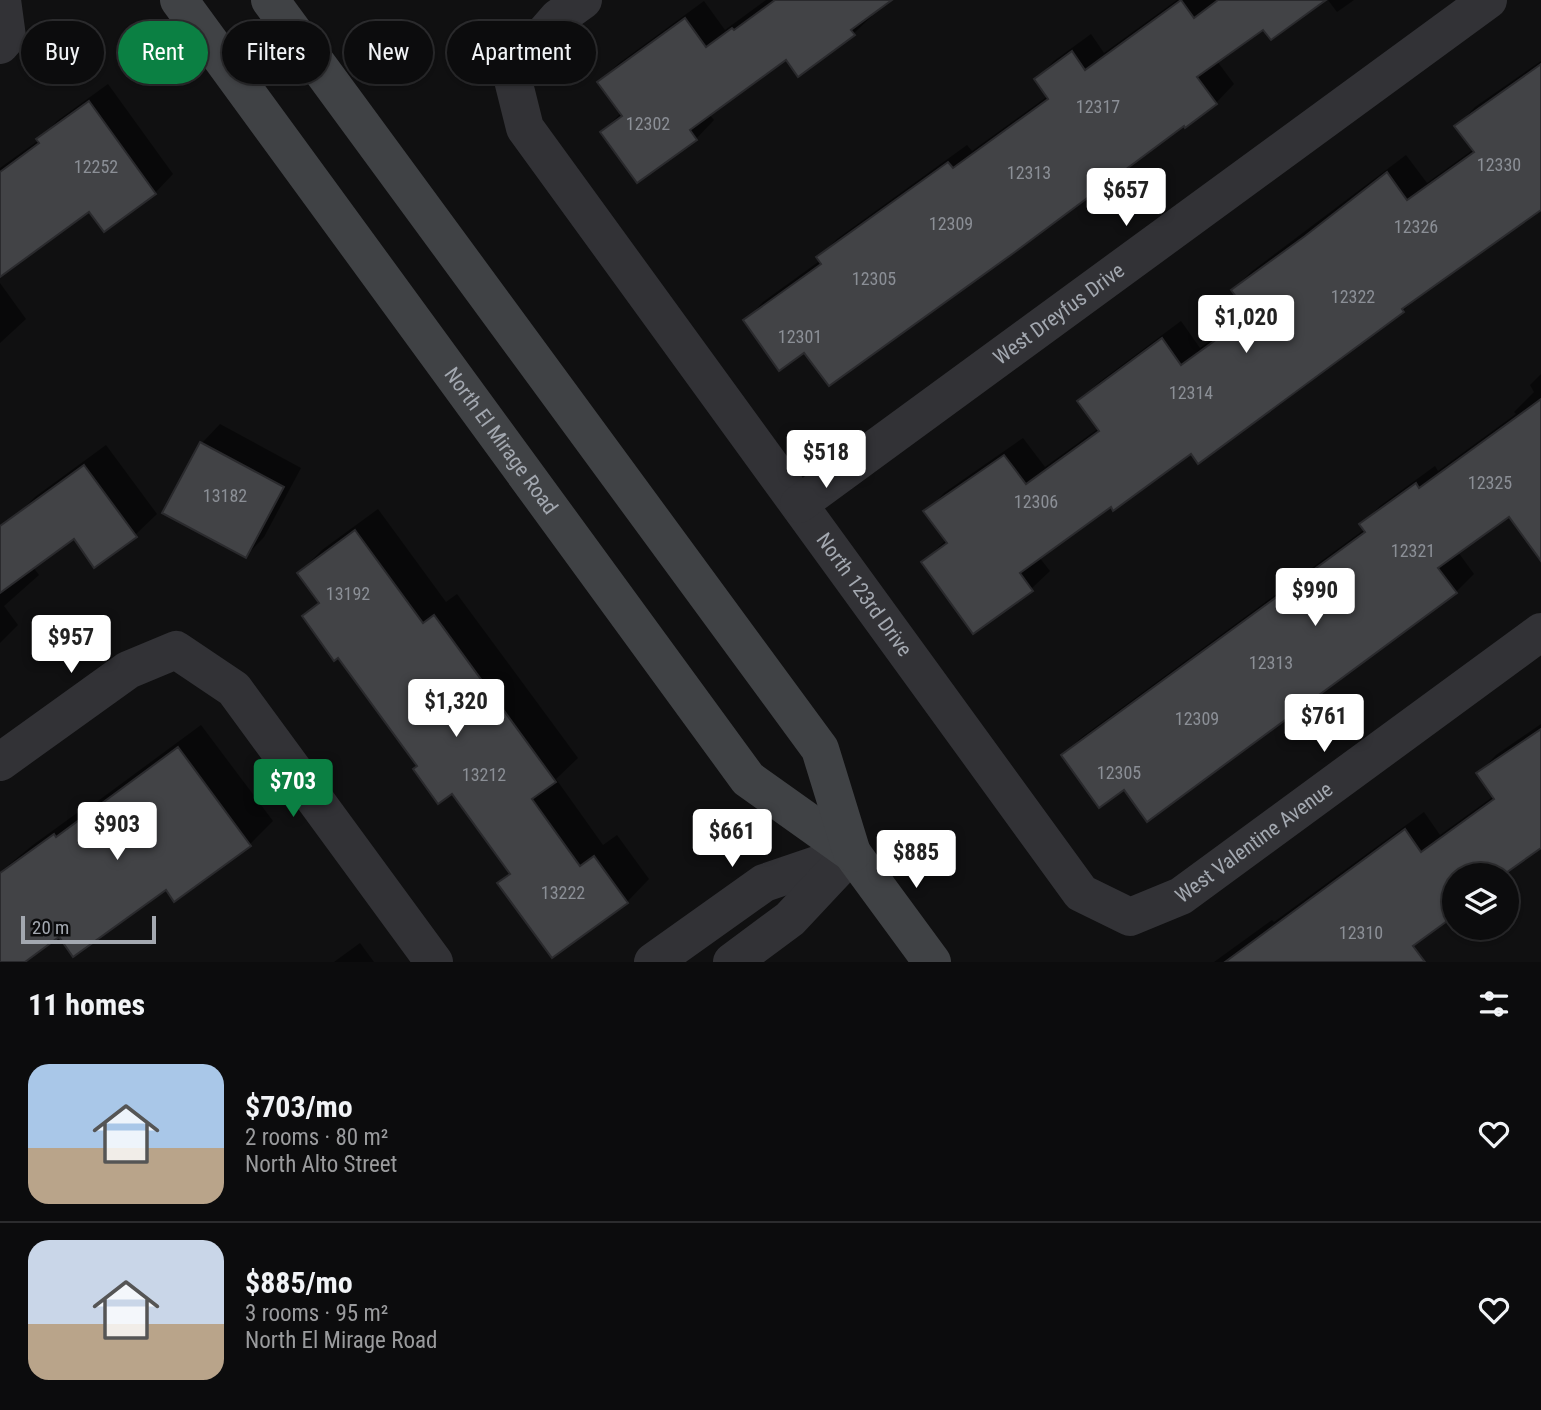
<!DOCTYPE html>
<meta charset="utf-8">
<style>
:root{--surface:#0c0c0d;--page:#1a1a1b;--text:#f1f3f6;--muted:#9a9b9d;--line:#2c2c2e;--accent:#0b8043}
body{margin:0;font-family:"Roboto Condensed",sans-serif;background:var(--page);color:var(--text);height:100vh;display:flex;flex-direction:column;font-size:26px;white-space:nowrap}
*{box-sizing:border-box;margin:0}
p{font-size:23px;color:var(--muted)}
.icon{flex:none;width:38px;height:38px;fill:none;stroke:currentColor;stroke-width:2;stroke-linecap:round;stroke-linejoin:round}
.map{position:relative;height:962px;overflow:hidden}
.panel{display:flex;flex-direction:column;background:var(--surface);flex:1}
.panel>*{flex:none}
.top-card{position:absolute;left:21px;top:21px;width:700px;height:63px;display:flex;gap:14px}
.buttons{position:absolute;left:1442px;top:863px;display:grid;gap:14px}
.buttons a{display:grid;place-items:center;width:77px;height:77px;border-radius:50%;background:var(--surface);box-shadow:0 2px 5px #0004,0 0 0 2px var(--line);font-size:35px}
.scale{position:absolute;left:21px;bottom:18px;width:135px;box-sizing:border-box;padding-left:7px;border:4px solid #a3a8b0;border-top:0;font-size:19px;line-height:24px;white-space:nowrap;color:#a3a8b0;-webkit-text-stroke:5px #0b0b0c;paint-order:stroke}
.price{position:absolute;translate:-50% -60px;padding:0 16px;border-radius:7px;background:#fff;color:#222;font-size:23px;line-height:46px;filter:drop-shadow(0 2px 4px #0008)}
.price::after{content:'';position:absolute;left:50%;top:42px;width:21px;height:16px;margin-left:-10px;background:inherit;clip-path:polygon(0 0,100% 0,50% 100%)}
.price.current{background:var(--accent);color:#fff}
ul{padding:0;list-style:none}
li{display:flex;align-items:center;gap:21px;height:175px;padding:0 28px}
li+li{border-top:2px solid var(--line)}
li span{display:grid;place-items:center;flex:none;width:196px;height:140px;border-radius:21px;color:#555}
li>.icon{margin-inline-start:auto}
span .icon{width:84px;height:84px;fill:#fffc;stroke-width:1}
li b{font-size:30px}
h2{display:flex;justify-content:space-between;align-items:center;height:84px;padding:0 28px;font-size:30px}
.tag{padding:0 24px;border-radius:32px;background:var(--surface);box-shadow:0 2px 5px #0004,0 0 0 2px var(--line);font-size:24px;line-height:63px}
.tag.current{background:var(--accent);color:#fff}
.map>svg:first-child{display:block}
</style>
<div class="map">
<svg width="1541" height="962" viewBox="0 0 1541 962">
<rect width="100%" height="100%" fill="#101011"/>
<g fill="#0007">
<polygon points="766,0 889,0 870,14 872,16 853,34 787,58 709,114 714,120 696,139 602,132 621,113 599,83 618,64 704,1 725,30"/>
<polygon points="1177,0 1323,0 1263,27 1217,61 1234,84 1216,103 804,350 745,321 763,302 821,260 819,257 837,239 967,145 972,151 1048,96 1036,79 1054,61 1091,34 1104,53"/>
<polygon points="1328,0 1354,0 1337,12"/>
<polygon points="1541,61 1541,208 1419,295 1403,311 1111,505 1039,557 1050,571 1031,589 923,562 946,540 926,512 944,493 1023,438 1045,467 1099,428 1080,402 1098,383 1181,321 1200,348 1250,312 1233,290 1251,272 1406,155 1427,183 1474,149 1457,126 1475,107"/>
<polygon points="108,84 173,174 155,193 104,230 90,210 0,275 0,168 39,140 57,121"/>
<polygon points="0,283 26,319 0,343"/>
<polygon points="1541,374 1541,530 1509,514 1458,552 1474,574 1456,592 1124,788 1063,755 1082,737 1365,529 1362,524 1380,506 1435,466 1438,471 1516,414 1514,412 1534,392 1530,385"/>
<polygon points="220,424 301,468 264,537 246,556 164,512 202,443"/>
<polygon points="106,445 157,514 135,535 74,537 33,567 39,575 4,606 18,625 0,643 0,527 18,514 35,497"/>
<polygon points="378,509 446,602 457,594 578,758 556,779 603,845 617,835 649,879 627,902 500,883 510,872 452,792 418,766 338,655 304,616 320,601 299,573 322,550"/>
<polygon points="1541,724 1541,846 1503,875 1454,875 1454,915 1391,962 1214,962 1272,920 1274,922 1424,812 1440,835 1494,796 1478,774 1496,755"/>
<polygon points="201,725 273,821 250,844 175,900 166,888 59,935 22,962 0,962 0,872 33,845 77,813 79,815"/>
<polygon points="360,943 374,962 334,962"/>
</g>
<g fill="#424346" stroke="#2a2a2d" stroke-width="2">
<polygon points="775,0 892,0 851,30 855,35 798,77 786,60 690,130 697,140 637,183 600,132 622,116 597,82 685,18 706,47 732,28 734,30"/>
<polygon points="1181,0 1194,18 1218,0 1326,0 1271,40 1263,30 1197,77 1217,104 1185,128 1184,126 1015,252 829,386 804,353 779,371 743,320 821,264 816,257 948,162 953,168 1048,99 1034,79 1072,51 1085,70"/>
<polygon points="1541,64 1541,210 1402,309 1404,312 1198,464 1191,454 1113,511 1111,507 1020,573 1033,591 973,634 921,562 947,543 923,511 1004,455 1026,484 1099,431 1077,401 1162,338 1181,365 1250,315 1231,290 1305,236 1387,172 1407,200 1474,152 1454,126"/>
<polygon points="89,101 156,194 104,232 89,212 0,277 0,172 39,143 36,139"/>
<polygon points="1541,399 1541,561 1509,517 1438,568 1457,593 1147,822 1124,790 1099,808 1061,755 1365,532 1359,524 1416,483 1419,488"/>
<polygon points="200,442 284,487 246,558 162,513"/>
<polygon points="84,465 137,537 94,568 74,539 0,593 0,526"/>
<polygon points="355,530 423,623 434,615 556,782 532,799 580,866 594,856 628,903 552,958 497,883 510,874 452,794 438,804 413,769 417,766 338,658 334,661 302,616 319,603 297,573"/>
<polygon points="1541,729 1541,848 1503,875 1454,875 1454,916 1413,946 1425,962 1225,962 1405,829 1421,852 1494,799 1476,773"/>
<polygon points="178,747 251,846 174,902 166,890 73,957 59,937 25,962 0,962 0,873 54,834 56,837"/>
</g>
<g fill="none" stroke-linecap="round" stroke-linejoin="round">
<g stroke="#323236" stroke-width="38">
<path id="s1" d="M583,0l-25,18 -47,54 14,56 556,765 49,24 51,-21 360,-264"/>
<polyline points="0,45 7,37 2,0"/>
<path id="s2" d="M799,504l689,-504"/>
<polyline points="0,762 128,670 176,650 234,689 434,962"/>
<polyline points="653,962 764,883 852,853"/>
<polyline points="732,962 790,919 849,856"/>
</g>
<g stroke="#404245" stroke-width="38">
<path id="s3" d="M179,0l569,779 104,74 80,109"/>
<polyline points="270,0 820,749 852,853"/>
</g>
</g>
<g text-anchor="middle" stroke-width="5" stroke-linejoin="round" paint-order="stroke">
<g font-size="18" fill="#8b8f96">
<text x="1098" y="113">12317</text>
<text x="648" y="130">12302</text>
<text x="1499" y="171">12330</text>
<text x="96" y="173">12252</text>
<text x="1029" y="179">12313</text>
<text x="951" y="230">12309</text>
<text x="1416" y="233">12326</text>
<text x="874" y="285">12305</text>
<text x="1353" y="303">12322</text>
<text x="800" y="343">12301</text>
<text x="1191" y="399">12314</text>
<text x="1490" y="489">12325</text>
<text x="225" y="502">13182</text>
<text x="1036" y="508">12306</text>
<text x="1413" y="557">12321</text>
<text x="348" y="600">13192</text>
<text x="1271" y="669">12313</text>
<text x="1197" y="725">12309</text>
<text x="1119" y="779">12305</text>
<text x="484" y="781">13212</text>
<text x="563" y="899">13222</text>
<text x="1361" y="939">12310</text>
</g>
<g font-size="21" fill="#a3a8b0" stroke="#0b0b0c">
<text dy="7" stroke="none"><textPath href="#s2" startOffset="322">West Dreyfus Drive</textPath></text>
<text dy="7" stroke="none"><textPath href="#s3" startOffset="546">North El Mirage Road</textPath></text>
<text dy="7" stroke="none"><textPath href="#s1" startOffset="737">North 123rd Drive</textPath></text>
<text dy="7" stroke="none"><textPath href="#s1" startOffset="1306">West Valentine Avenue</textPath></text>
</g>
</g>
</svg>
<div class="buttons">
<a><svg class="icon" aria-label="layers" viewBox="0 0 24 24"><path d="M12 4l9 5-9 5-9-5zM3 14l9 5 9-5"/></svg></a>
</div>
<div class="scale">20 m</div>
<b class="price" style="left:1126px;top:228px">$657</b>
<b class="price" style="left:1246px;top:355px">$1,020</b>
<b class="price" style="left:826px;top:490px">$518</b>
<b class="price" style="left:1315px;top:628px">$990</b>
<b class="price" style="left:71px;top:675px">$957</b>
<b class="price" style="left:456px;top:739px">$1,320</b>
<b class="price" style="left:1324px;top:754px">$761</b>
<b class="price current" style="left:293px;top:819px">$703</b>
<b class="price" style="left:117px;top:862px">$903</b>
<b class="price" style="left:732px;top:869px">$661</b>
<b class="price" style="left:916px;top:890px">$885</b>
<div class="top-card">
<a class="tag">Buy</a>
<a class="tag current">Rent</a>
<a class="tag">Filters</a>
<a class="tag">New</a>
<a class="tag">Apartment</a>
</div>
</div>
<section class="panel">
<h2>11 homes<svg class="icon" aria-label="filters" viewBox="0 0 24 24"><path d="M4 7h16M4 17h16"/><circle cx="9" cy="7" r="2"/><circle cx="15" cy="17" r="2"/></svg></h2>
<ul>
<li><span style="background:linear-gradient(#a9c7e8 60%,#b9a48a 0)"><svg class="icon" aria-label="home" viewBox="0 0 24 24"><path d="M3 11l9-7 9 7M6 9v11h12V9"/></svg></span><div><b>$703/mo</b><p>2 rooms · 80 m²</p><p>North Alto Street</p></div><svg class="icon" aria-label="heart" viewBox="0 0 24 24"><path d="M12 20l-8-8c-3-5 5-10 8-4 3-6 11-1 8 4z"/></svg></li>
<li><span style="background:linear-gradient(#c9d6e8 60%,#b9a48a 0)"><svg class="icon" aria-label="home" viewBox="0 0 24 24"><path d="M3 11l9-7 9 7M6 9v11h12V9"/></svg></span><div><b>$885/mo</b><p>3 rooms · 95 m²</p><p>North El Mirage Road</p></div><svg class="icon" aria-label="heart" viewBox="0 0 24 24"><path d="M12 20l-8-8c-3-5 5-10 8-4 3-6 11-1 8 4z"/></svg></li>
</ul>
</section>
